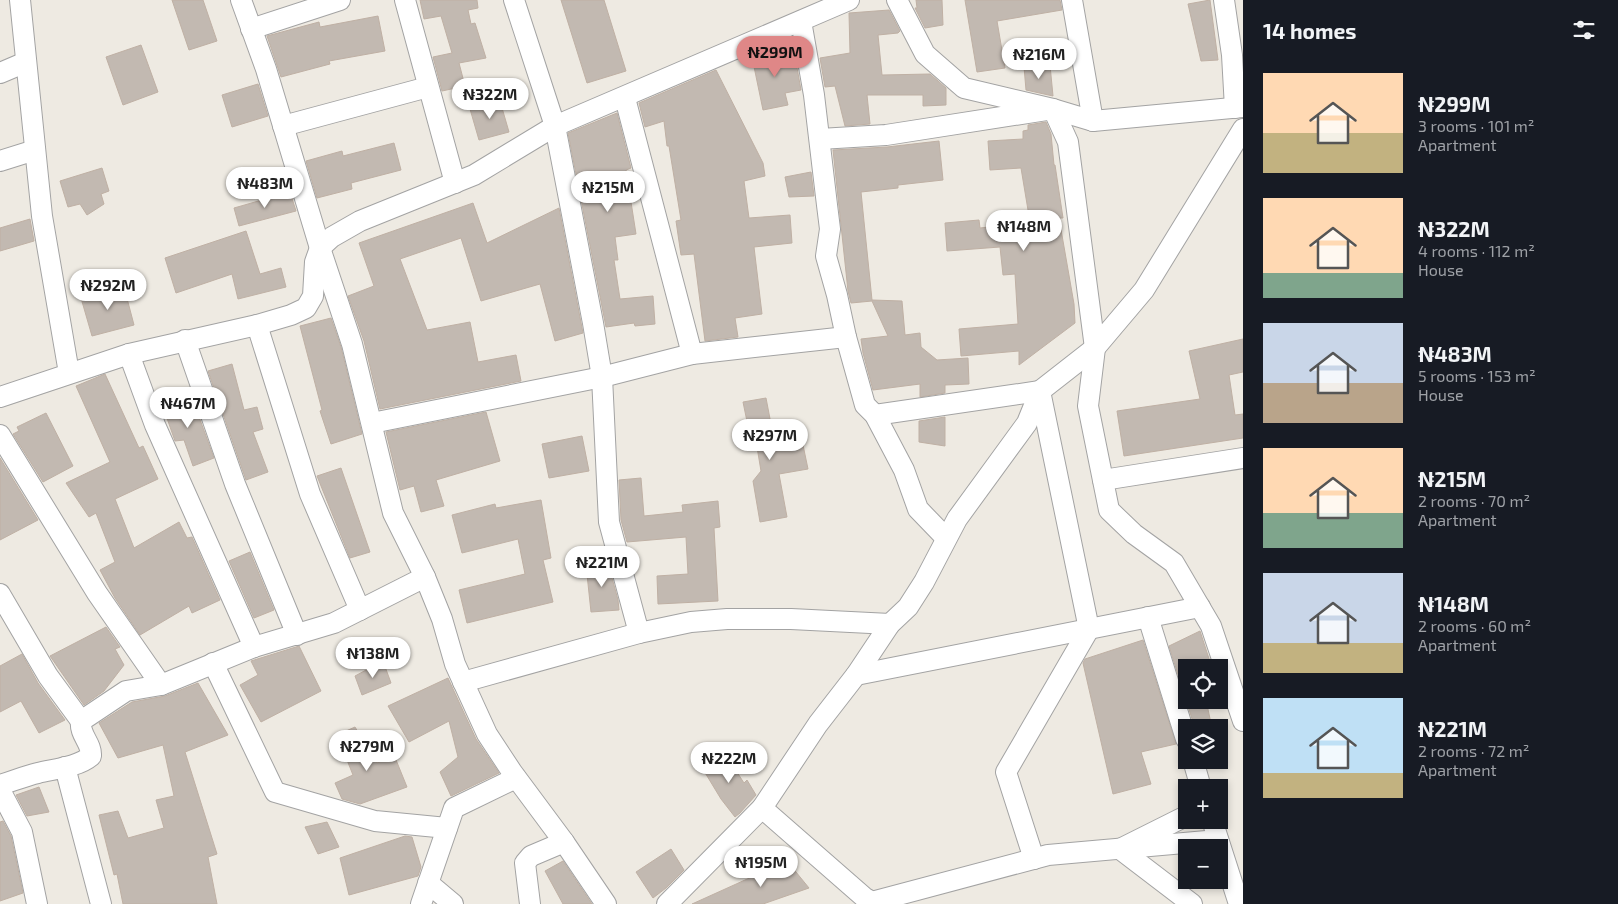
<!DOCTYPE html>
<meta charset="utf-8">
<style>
:root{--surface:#171b24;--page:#20242c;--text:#f1f3f6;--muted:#9ea1a6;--accent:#df8787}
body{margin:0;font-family:"Exo 2",sans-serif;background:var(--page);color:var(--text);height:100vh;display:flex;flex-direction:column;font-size:19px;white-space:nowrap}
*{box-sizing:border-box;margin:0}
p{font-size:16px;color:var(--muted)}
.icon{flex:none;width:28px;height:28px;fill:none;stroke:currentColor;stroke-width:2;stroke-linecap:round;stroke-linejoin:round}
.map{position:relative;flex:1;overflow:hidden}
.panel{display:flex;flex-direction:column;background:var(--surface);width:375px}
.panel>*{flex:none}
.fabs{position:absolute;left:1178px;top:659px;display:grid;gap:10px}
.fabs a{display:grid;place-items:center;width:50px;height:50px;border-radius:0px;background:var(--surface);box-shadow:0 2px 8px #0003;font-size:25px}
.price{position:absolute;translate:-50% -42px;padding:0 11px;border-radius:18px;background:#fff;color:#222;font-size:16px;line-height:32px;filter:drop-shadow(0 1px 2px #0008)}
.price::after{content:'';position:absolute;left:50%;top:30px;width:15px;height:11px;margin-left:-8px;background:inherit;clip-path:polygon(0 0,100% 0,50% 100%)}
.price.on{background:var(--accent);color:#111}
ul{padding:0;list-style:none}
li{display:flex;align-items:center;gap:15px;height:125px;padding:0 20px}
li span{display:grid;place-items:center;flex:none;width:140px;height:100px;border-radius:0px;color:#555}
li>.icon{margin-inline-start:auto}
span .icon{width:60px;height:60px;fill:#fffc;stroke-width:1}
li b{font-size:21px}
h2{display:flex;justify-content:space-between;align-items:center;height:60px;padding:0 20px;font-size:21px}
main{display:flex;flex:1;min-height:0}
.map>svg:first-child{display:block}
</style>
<main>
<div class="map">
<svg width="1243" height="904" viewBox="0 0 1243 904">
<rect width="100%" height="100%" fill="#eeeae2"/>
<g fill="#c2b9b1" stroke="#bfb0a4">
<polygon points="172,0 203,0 217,41 189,50"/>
<polygon points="420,0 477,0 478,8 468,10 471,24 475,23 486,58 459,63 465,86 442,91 433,57 452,53 441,16 424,19"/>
<polygon points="561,0 604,0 626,71 587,83"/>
<polygon points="916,0 942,0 943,25 925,28 915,8 917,8"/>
<polygon points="965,0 1060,0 1062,10 997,21 1005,68 977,72"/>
<polygon points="1210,0 1218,60 1201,61 1188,4"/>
<polygon points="889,10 900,31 898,33 878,35 882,75 930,74 946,88 946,105 923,106 923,95 867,95 870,124 845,126 835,86 825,87 820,58 850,53 849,13"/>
<polygon points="378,16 385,51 329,61 330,64 281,77 267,36 319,22 320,27"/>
<polygon points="775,44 780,65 796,62 801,90 785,93 788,105 763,110 752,57"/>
<polygon points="141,45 158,92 123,105 106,57"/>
<polygon points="1050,65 1053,96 1026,90 1024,67"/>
<polygon points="716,70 763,163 765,176 744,181 749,218 790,215 792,243 754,247 762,314 735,318 738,337 705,341 694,254 681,255 676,221 681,220 669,146 667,146 664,121 645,127 639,103"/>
<polygon points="258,84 268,116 232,127 222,95"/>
<polygon points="500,101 509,132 479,140 470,109"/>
<polygon points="617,113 631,168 626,170 636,234 615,237 618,260 614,260 620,299 653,296 655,324 635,326 634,323 606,327 568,133"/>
<polygon points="1046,122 1051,134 1054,165 1055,165 1063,218 1059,218 1074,304 1075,323 1019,365 1019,351 961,356 959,329 1018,324 1015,274 1003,275 1000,247 947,251 945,223 979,220 980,228 1030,222 1021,168 990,170 988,141 1023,139 1023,131 1028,130 1028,125"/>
<polygon points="939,141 943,180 898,185 898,188 861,192 872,300 902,301 905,335 920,333 921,347 937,360 968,358 969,384 945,385 945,393 920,397 920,384 873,390 863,353 861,339 888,336 872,301 851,303 848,291 833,150 887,147"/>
<polygon points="394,143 401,170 351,183 352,189 317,198 306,161 342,151 343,156"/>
<polygon points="102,168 109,191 101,194 104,204 87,215 80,204 68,207 60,181"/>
<polygon points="811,172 814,196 789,197 785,177"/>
<polygon points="290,192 296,211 239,226 234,208"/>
<polygon points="473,203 487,243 559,208 583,333 555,341 540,284 481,301 461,238 400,259 427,330 470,322 478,362 516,355 521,381 380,409 364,341 348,296 374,286 359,243"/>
<polygon points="30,219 34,241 0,251 0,228"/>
<polygon points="246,231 260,274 281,268 286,287 238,299 232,274 176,293 165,258"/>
<polygon points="124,287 134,325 92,336 81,298"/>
<polygon points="331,318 341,347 362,434 331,444 320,411 322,410 300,326"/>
<polygon points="1243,339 1243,372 1229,375 1235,415 1243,414 1243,438 1124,456 1117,411 1200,399 1189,351"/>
<polygon points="232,364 244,410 257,407 263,429 253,432 268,472 246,480 208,371"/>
<polygon points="105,374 139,448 143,446 158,479 115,499 134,548 179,522 187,538 192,537 220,600 192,613 189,606 140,635 115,598 100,570 115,562 96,513 89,517 66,483 110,462 76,386"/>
<polygon points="191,395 214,458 193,466 184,440 175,441 162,404"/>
<polygon points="766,398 776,450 803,445 808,469 779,474 787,517 760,522 753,481 761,471 757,447 748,448 750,436 743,402"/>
<polygon points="486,412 500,461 436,480 444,506 421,512 414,486 400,490 386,432"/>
<polygon points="46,413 73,466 43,482 13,434 19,431 17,427"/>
<polygon points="945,417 945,446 919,442 919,421"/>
<polygon points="582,436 589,471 549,478 542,444"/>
<polygon points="0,458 38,520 0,540"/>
<polygon points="341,468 370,552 350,558 317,476"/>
<polygon points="641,478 644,516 683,512 682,505 718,501 720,527 714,528 718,601 658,604 657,576 688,574 686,537 627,542 621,520 619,480"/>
<polygon points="541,500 551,558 543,560 553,602 467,623 459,590 525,574 518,539 462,553 452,515 495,504 496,508"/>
<polygon points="250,552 274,610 254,618 229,561"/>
<polygon points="608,563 618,600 619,610 591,612 586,565"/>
<polygon points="106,627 120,647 115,649 124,665 104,691 84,705 50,656"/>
<polygon points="1200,631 1212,668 1186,668 1186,700 1169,646"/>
<polygon points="1143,640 1176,744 1141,752 1151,784 1113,794 1083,663 1085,659"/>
<polygon points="299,646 321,691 261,722 240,685 258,675 251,661"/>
<polygon points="22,654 38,683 65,720 39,733 21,701 0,712 0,666"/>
<polygon points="383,661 391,683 362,695 355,676"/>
<polygon points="448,678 476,739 499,773 451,796 440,772 458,757 449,721 409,742 388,706"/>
<polygon points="198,683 228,735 185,752 217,854 208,857 217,904 123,904 117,874 114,875 99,815 118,811 128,838 164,828 156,800 174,796 163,745 118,758 99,723 132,702 165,696"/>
<polygon points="1186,700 1206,700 1212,728 1195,728"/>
<polygon points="355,727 377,763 394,755 407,787 360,804 342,799 335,783 353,775 337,735"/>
<polygon points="724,752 744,783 747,780 756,795 740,813 735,817 721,799 701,766"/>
<polygon points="39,787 49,812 27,816 16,795"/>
<polygon points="3,821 11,836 23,893 0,901 0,822"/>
<polygon points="327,822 339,847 318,854 305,827"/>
<polygon points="405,836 412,837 421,867 418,876 349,895 340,858"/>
<polygon points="671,849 684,870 666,888 653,898 636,872"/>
<polygon points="563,861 592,904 563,904 545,871"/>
<polygon points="787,861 809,888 763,904 692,904"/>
</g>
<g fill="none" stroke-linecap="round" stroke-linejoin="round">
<g stroke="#a3a3a3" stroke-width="22">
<g id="minor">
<polyline points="20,0 42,216 69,373"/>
<polyline points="241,0 266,69 320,248 352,344 393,513 425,577 442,619 455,664 487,734 512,772 564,842 606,904"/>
<polyline points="405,0 455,183"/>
<polyline points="514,0 555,126 593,323 602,377 609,522 639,633"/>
<polyline points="897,0 925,54 964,88 1053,109 1068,142 1095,348 1088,406 1109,510 1134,534 1174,563 1211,626 1243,721"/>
<polyline points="1072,0 1093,121"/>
<polyline points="1224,0 1232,55 1235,108"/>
<polyline points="801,21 814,95 827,205 830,229 826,256 837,295 846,337 865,405 875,415 904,470 918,509 946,538"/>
<polyline points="251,29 340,0"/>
<polyline points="0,73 26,62"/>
<polyline points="625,98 692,354"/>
<polyline points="283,126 428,87"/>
<polyline points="820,139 886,135 1053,109 1093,121 1243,107"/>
<polyline points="0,161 35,150"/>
<polyline points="257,325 310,494 360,610"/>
<polyline points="185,340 235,484 297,635"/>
<polyline points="129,354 155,425 254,647"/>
<polyline points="0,397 129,354 257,325 291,315 306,308 313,296 315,262 320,248 332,237 360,221 474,175 555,126 849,0"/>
<polyline points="875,415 1040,391 1089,629 1006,772 1034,859"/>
<polyline points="372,423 602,377 692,354 846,337"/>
<polyline points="0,435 97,593 161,685"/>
<polyline points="1103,480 1243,458"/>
<polyline points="0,594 48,676 81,721"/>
<polyline points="1148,617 1186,739"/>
<polyline points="213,663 275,792 375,821 447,828"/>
<polyline points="856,675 1200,607"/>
<polyline points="463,682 639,633 691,622 727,619 791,619 890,624"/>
<polyline points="1193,760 1201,788"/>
<polyline points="65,767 101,904"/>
<path d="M0,785c13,-4 25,-9 38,-12 16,-4 40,-6 53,-17 1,-13 -12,-21 -10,-35l45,-30 35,-6 93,-38 80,-24 91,-46"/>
<polyline points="0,790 22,832 37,904"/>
<polyline points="762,808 865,898 876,904"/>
<polyline points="1186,816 1120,849 1192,904"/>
<polyline points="1212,820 1239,904"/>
<polyline points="428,883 453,904"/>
<polyline points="872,902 1048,855 1218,840"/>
<polyline points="421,904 454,808 516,778"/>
<polyline points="530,904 525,863 531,856 564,842"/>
<polyline points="667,904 762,808 818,724 856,675 890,624 908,607 924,582 957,519 1027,423 1040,391 1095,348 1144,290 1243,129"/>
</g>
</g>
<use href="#minor" stroke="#fff" stroke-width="20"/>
</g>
</svg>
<div class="fabs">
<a><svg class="icon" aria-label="locate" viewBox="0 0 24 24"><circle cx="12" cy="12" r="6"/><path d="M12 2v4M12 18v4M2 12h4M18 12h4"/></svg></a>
<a><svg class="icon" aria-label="layers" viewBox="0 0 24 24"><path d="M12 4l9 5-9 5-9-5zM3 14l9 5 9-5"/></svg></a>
<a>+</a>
<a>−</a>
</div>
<b class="price on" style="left:775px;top:78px">₦299M</b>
<b class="price" style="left:1039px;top:80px">₦216M</b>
<b class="price" style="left:490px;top:120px">₦322M</b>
<b class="price" style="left:265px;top:209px">₦483M</b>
<b class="price" style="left:608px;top:213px">₦215M</b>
<b class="price" style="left:1024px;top:252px">₦148M</b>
<b class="price" style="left:108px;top:311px">₦292M</b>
<b class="price" style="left:188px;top:429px">₦467M</b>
<b class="price" style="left:770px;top:461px">₦297M</b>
<b class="price" style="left:602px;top:588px">₦221M</b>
<b class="price" style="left:373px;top:679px">₦138M</b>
<b class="price" style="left:367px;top:772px">₦279M</b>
<b class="price" style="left:729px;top:784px">₦222M</b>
<b class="price" style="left:761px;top:888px">₦195M</b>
</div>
<section class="panel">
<h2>14 homes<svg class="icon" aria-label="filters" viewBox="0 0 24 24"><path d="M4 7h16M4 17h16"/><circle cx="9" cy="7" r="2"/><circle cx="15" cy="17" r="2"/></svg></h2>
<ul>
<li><span style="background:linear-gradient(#ffd9b3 60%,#c2b280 0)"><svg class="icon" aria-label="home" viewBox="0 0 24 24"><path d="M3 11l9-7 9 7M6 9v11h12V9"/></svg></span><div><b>₦299M</b><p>3 rooms · 101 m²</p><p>Apartment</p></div></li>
<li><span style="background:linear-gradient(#ffd9b3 75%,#7fa58c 0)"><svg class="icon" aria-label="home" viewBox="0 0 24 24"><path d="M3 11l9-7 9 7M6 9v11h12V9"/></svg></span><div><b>₦322M</b><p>4 rooms · 112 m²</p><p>House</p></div></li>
<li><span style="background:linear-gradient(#c9d6e8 60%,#b9a48a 0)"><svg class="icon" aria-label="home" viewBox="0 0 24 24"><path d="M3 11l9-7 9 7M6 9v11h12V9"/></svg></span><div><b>₦483M</b><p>5 rooms · 153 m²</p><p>House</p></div></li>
<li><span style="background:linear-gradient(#ffd9b3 65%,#7fa58c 0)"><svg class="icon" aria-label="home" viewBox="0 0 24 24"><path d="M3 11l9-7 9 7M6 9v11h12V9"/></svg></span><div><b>₦215M</b><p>2 rooms · 70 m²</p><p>Apartment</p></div></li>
<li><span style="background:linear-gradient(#c9d6e8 70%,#c2b280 0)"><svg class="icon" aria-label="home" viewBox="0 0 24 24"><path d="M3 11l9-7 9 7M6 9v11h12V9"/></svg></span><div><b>₦148M</b><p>2 rooms · 60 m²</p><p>Apartment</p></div></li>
<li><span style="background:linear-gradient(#bfe0f5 75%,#c2b280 0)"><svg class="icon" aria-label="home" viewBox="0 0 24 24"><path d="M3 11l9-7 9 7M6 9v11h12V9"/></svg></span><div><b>₦221M</b><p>2 rooms · 72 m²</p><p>Apartment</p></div></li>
</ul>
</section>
</main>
